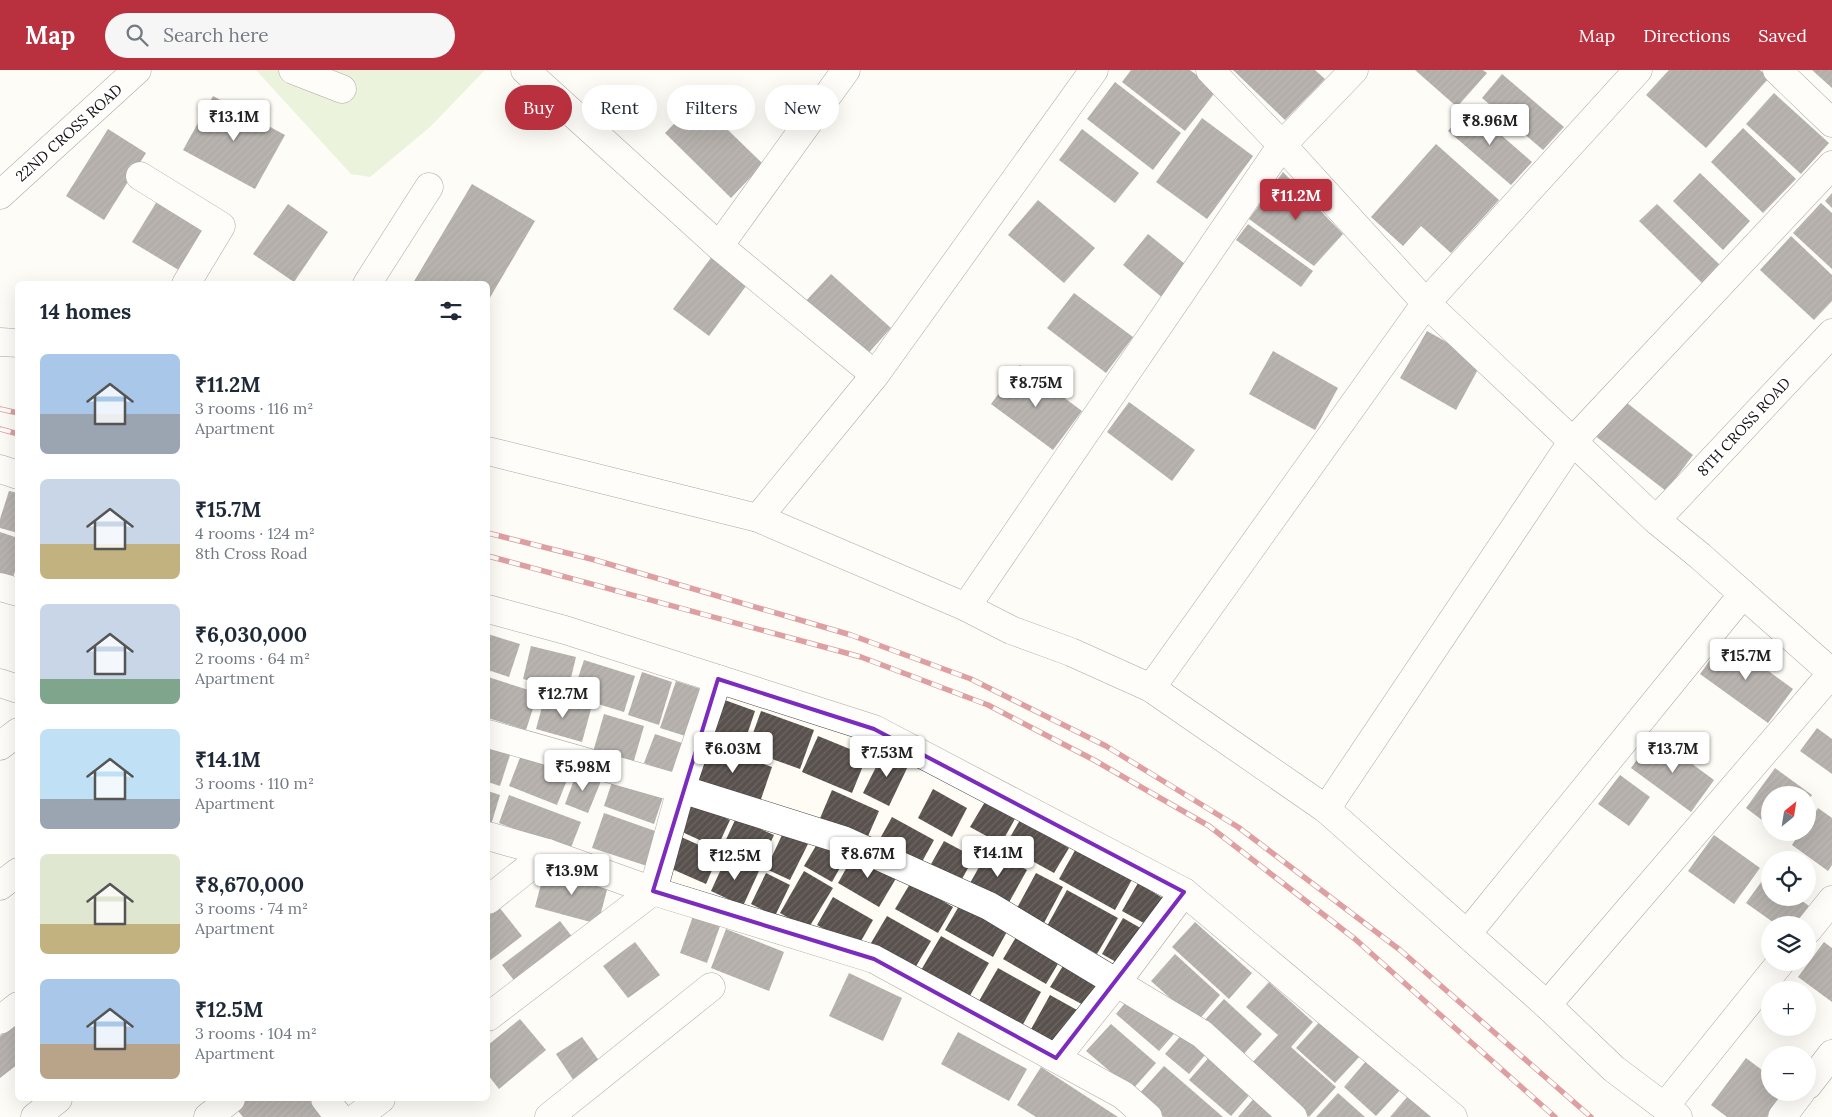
<!DOCTYPE html>
<meta charset="utf-8">
<style>
:root{--surface:#fff;--page:#f6f6f7;--text:#1f2937;--muted:#747a83;--accent:#b9303f}
body{margin:0;font-family:Lora,serif;background:var(--page);color:var(--text);height:100vh;display:flex;flex-direction:column;font-size:19px;white-space:nowrap}
*{box-sizing:border-box;margin:0}
p{font-size:16px;color:var(--muted)}
.icon{flex:none;width:28px;height:28px;fill:none;stroke:currentColor;stroke-width:2;stroke-linecap:round;stroke-linejoin:round}
.map{position:relative;flex:1;overflow:hidden}
.panel{position:absolute;left:15px;top:211px;width:475px;height:820px;display:flex;flex-direction:column;background:var(--surface);border-radius:8px;box-shadow:0 5px 20px #0002}
.panel>*{flex:none}
.hud{position:absolute;left:505px;top:15px;width:475px;height:45px;display:flex;gap:10px}
.needle{width:32px;rotate:30deg}
.fabs{position:absolute;left:1761px;top:716px;display:grid;gap:10px}
.fabs a{display:grid;place-items:center;width:55px;height:55px;border-radius:50%;background:var(--surface);box-shadow:0 5px 20px #0002;font-size:25px}
.price{position:absolute;translate:-50% -42px;padding:0 11px;border-radius:5px;background:#fff;color:#222;font-size:16px;line-height:32px;filter:drop-shadow(0 1px 2px #0008)}
.price::after{content:'';position:absolute;left:50%;top:30px;width:15px;height:11px;margin-left:-8px;background:inherit;clip-path:polygon(0 0,100% 0,50% 100%)}
.price.on{background:var(--accent);color:#fff}
ul{padding:0;list-style:none}
li{display:flex;align-items:center;gap:15px;height:125px;padding:0 25px}
li span{display:grid;place-items:center;flex:none;width:140px;height:100px;border-radius:8px;color:#555}
li>.icon{margin-inline-start:auto}
span .icon{width:60px;height:60px;fill:#fffc;stroke-width:1}
li b{font-size:21px}
h2{display:flex;justify-content:space-between;align-items:center;height:60px;padding:0 25px;font-size:21px}
.chip{padding:0 18px;border-radius:22px;background:var(--surface);box-shadow:0 5px 20px #0002;font-size:18px;line-height:45px}
.chip.on{background:var(--accent);color:#fff}
header{display:flex;align-items:center;gap:30px;box-sizing:border-box;height:70px;padding:0 25px;background:var(--accent);color:#fff}
header strong{font-size:24px}
nav{display:flex;gap:28px;margin-inline-start:auto;font-size:18px}
.search{width:350px;height:45px;background:var(--page);display:flex;align-items:center;gap:12px;box-sizing:border-box;padding:0 18px;border-radius:28px;color:var(--muted);font-size:19px}
.map>svg:first-child{display:block}
</style>
<header>
<strong>Map</strong>
<div class="search"><svg class="icon" aria-label="search" viewBox="0 0 24 24"><circle cx="10" cy="10" r="6"/><path d="M15 15l6 6"/></svg>Search here</div>
<nav><a>Map</a><a>Directions</a><a>Saved</a></nav>
</header>
<div class="map">
<svg width="1832" height="1047" viewBox="0 0 1832 1047">
<defs>
<pattern id="building-hatch" width="6" height="6" patternUnits="userSpaceOnUse" patternTransform="scale(1.25)"><rect width="6" height="6" fill="#59514e"/><path d="M-1 1l2-2M0 6l6-6M5 7l2-2" fill="none" stroke="#6c6663"/></pattern>
</defs>
<rect width="100%" height="100%" fill="#fefcf5"/>
<polygon fill="#d7e8bf" points="256,0 485,0 430,57 370,107 351,104"/>
<g fill="url(#building-hatch)">
<polygon points="1131,0 1190,0 1217,20 1185,61 1122,12"/>
<polygon points="1233,0 1315,0 1325,9 1285,50"/>
<polygon points="1415,0 1483,0 1487,3 1457,37"/>
<polygon points="1669,0 1760,0 1769,8 1706,78 1646,25"/>
<polygon points="1812,0 1832,0 1832,18"/>
<polygon points="1502,4 1564,57 1543,80 1482,28"/>
<polygon points="1115,12 1181,63 1153,100 1087,49"/>
<polygon points="1774,23 1829,73 1801,104 1746,54"/>
<polygon points="213,26 285,65 255,119 183,80"/>
<polygon points="697,30 763,94 731,128 665,63"/>
<polygon points="1469,37 1532,92 1511,115 1448,61"/>
<polygon points="1202,48 1253,86 1207,149 1156,112"/>
<polygon points="1743,58 1796,109 1763,143 1711,92"/>
<polygon points="108,59 146,83 104,150 66,126"/>
<polygon points="1082,59 1139,103 1115,133 1059,90"/>
<polygon points="1436,74 1499,130 1451,183 1421,156 1403,176 1371,147"/>
<polygon points="1283,102 1343,164 1314,196 1249,149"/>
<polygon points="1700,103 1750,151 1723,180 1673,131"/>
<polygon points="472,114 535,151 488,231 488,214 413,213"/>
<polygon points="1832,123 1832,138 1825,131"/>
<polygon points="159,128 208,157 182,202 132,172"/>
<polygon points="1038,130 1095,178 1064,213 1008,165"/>
<polygon points="1821,133 1832,143 1832,199 1793,163"/>
<polygon points="288,134 328,162 294,212 253,184"/>
<polygon points="1657,134 1720,195 1702,213 1639,151"/>
<polygon points="1248,154 1313,201 1301,217 1236,170"/>
<polygon points="1148,164 1190,198 1164,229 1123,195"/>
<polygon points="1791,166 1832,205 1832,231 1814,250 1760,200"/>
<polygon points="713,185 749,212 709,266 673,239"/>
<polygon points="831,204 891,258 863,289 803,234"/>
<polygon points="1074,223 1133,267 1106,303 1047,258"/>
<polygon points="1427,261 1482,292 1456,340 1400,308"/>
<polygon points="1273,281 1338,318 1315,360 1249,324"/>
<polygon points="1020,295 1082,341 1053,380 991,334"/>
<polygon points="1622,329 1693,385 1666,421 1594,365"/>
<polygon points="1129,332 1195,380 1172,411 1107,362"/>
<polygon points="9,421 18,423 18,463 0,458 0,449"/>
<polygon points="0,462 18,468 18,492 11,514 0,511"/>
<polygon points="488,564 520,574 509,607 488,600"/>
<polygon points="1725,569 1793,619 1768,653 1700,604"/>
<polygon points="531,576 576,587 568,620 523,609"/>
<polygon points="584,590 635,606 624,642 572,626"/>
<polygon points="642,602 672,612 659,655 628,645"/>
<polygon points="488,607 538,623 526,660 488,648"/>
<polygon points="676,611 710,622 695,669 660,658"/>
<polygon points="545,626 591,639 582,672 536,659"/>
<polygon points="722,629 755,641 741,683 707,671"/>
<polygon points="761,641 814,660 800,699 747,680"/>
<polygon points="604,644 644,656 633,694 593,682"/>
<polygon points="1817,658 1832,669 1832,704 1800,681"/>
<polygon points="655,664 688,675 678,705 644,693"/>
<polygon points="818,666 867,686 852,723 802,702"/>
<polygon points="1654,666 1714,710 1691,742 1631,698"/>
<polygon points="488,673 511,682 500,716 488,712"/>
<polygon points="707,675 772,697 760,732 695,711"/>
<polygon points="885,679 910,692 889,736 863,723"/>
<polygon points="523,680 571,700 557,735 509,716"/>
<polygon points="1775,698 1812,725 1808,730 1808,725 1770,725 1770,756 1746,738"/>
<polygon points="577,702 601,711 588,743 565,734"/>
<polygon points="1620,705 1650,727 1629,756 1598,734"/>
<polygon points="614,706 664,724 654,754 604,736"/>
<polygon points="933,719 967,738 952,767 918,748"/>
<polygon points="832,720 879,741 865,773 818,753"/>
<polygon points="488,721 500,725 491,755 488,754"/>
<polygon points="509,725 581,752 570,780 499,753"/>
<polygon points="986,730 1016,747 1001,774 970,757"/>
<polygon points="693,733 730,750 717,778 680,761"/>
<polygon points="1818,738 1832,748 1832,795 1828,801 1792,775 1800,762 1808,762 1808,753"/>
<polygon points="604,743 658,762 647,796 592,778"/>
<polygon points="892,747 934,770 918,799 876,776"/>
<polygon points="736,748 774,765 760,795 722,778"/>
<polygon points="1020,750 1069,778 1054,803 1005,776"/>
<polygon points="783,763 808,774 790,810 766,799"/>
<polygon points="1714,765 1760,798 1734,834 1688,801"/>
<polygon points="679,766 719,784 706,814 665,796"/>
<polygon points="820,769 847,785 832,812 804,796"/>
<polygon points="944,771 974,787 956,820 926,803"/>
<polygon points="1078,775 1134,806 1115,840 1059,809"/>
<polygon points="989,779 1027,800 1007,836 969,815"/>
<polygon points="856,781 898,805 879,837 838,813"/>
<polygon points="727,786 759,801 743,836 711,821"/>
<polygon points="545,799 608,816 598,854 535,837"/>
<polygon points="804,801 833,818 808,859 780,843"/>
<polygon points="766,803 790,815 775,846 751,834"/>
<polygon points="1036,803 1063,817 1044,853 1017,838"/>
<polygon points="1767,804 1770,807 1770,828 1798,828 1809,836 1795,855 1777,855 1746,833"/>
<polygon points="911,812 953,837 938,863 895,839"/>
<polygon points="1138,813 1166,830 1151,857 1122,841"/>
<polygon points="1067,820 1118,848 1097,884 1047,856"/>
<polygon points="833,827 873,850 857,878 817,855"/>
<polygon points="962,831 1009,858 993,887 945,860"/>
<polygon points="499,837 522,866 488,892 488,846"/>
<polygon points="693,846 720,856 707,893 680,883"/>
<polygon points="887,846 931,871 912,903 868,878"/>
<polygon points="1123,848 1144,860 1123,896 1102,884"/>
<polygon points="560,851 577,873 520,918 502,895"/>
<polygon points="1195,852 1252,903 1229,929 1172,877"/>
<polygon points="726,859 784,882 769,921 711,898"/>
<polygon points="1019,862 1062,887 1046,914 1003,889"/>
<polygon points="941,866 989,893 968,929 920,902"/>
<polygon points="635,872 660,905 628,928 603,896"/>
<polygon points="1824,872 1832,878 1832,932 1798,907"/>
<polygon points="1175,884 1220,925 1197,952 1151,911"/>
<polygon points="1066,891 1104,912 1089,938 1050,917"/>
<polygon points="998,898 1041,922 1022,956 979,931"/>
<polygon points="849,903 902,928 883,971 829,946"/>
<polygon points="1269,912 1313,952 1291,977 1336,1017 1309,1047 1251,994 1278,965 1246,937"/>
<polygon points="1050,925 1077,940 1057,976 1030,961"/>
<polygon points="1130,927 1174,964 1159,981 1116,944"/>
<polygon points="1224,929 1262,964 1241,987 1203,952"/>
<polygon points="520,949 546,980 499,1019 488,1005 488,975"/>
<polygon points="1321,950 1361,985 1335,1013 1296,978"/>
<polygon points="18,952 18,994 0,1008 0,966"/>
<polygon points="1111,954 1156,993 1132,1020 1086,981"/>
<polygon points="958,962 1027,999 1009,1031 941,994"/>
<polygon points="1183,963 1206,984 1189,1004 1165,984"/>
<polygon points="582,967 605,999 578,1017 556,984"/>
<polygon points="1210,986 1252,1022 1231,1046 1189,1010"/>
<polygon points="1746,988 1770,1006 1770,1022 1785,1022 1767,1047 1727,1047 1711,1035"/>
<polygon points="1367,990 1400,1020 1376,1046 1344,1017"/>
<polygon points="1164,996 1223,1047 1164,1047 1138,1025"/>
<polygon points="1041,997 1118,1047 1036,1047 1017,1035"/>
<polygon points="1414,1019 1445,1047 1390,1047"/>
<polygon points="1338,1023 1365,1047 1316,1047"/>
<polygon points="1256,1026 1280,1047 1238,1047"/>
<polygon points="244,1029 314,1029 328,1047 243,1047 234,1036"/>
</g>
<g fill="none" stroke-linecap="round" stroke-linejoin="round">
<g stroke="#444" stroke-width="29">
<g id="street">
<polyline points="293,0 342,19"/>
<polyline points="525,0 719,176"/>
<polyline points="846,0 719,176 875,305"/>
<polyline points="1210,0 1282,75 1426,233 1656,450 1700,486 1832,603"/>
<polyline points="1777,0 1832,53"/>
<polyline points="140,106 221,156 186,214"/>
<polyline points="0,125 137,0"/>
<polyline points="367,214 429,117"/>
<polyline points="0,272 18,273"/>
<polyline points="488,381 758,448 966,537 1011,560 1071,582 1151,618 1326,739 1547,935 1614,999 1678,1047"/>
<polyline points="0,399 18,405"/>
<polyline points="758,448 875,305 1094,0"/>
<polyline points="1656,450 1832,263"/>
<polyline points="0,517 18,522"/>
<polyline points="966,537 1282,75 1354,0"/>
<polyline points="488,539 565,560 874,659 1184,822 1453,1047"/>
<polyline points="0,613 18,619"/>
<polyline points="1151,618 1426,233 1638,0"/>
<polyline points="488,664 681,719 843,770 989,836 1202,964 1293,1047"/>
<polyline points="0,676 18,662"/>
<polyline points="1326,739 1572,372 1832,95"/>
<polyline points="488,766 547,783 653,821 874,889 1123,1025 1148,1047"/>
<polyline points="0,816 18,802"/>
<polyline points="488,830 547,783"/>
<polyline points="1808,860 1832,830"/>
<polyline points="1467,864 1743,524"/>
<polyline points="1547,935 1832,603"/>
<polyline points="488,947 653,821 681,719 718,609"/>
<polyline points="0,950 18,936"/>
<polyline points="1056,988 1117,912 1184,822"/>
<polyline points="1808,1015 1832,984"/>
<polyline points="325,1029 339,1047"/>
<polyline points="1665,1036 1781,892"/>
<polyline points="35,1047 58,1029"/>
<polyline points="208,1047 231,1029"/>
<polyline points="357,1047 381,1029"/>
<polyline points="549,1047 711,917"/>
<polyline points="1782,1047 1801,1022"/>
</g>
</g>
<use href="#street" stroke="#fff" stroke-width="28"/>
<g stroke="#b9303f" stroke-width="5.5">
<g id="rail">
<polyline points="0,339 18,343"/>
<polyline points="0,359 18,364"/>
<polyline points="488,463 595,490 851,565 971,609 1106,676 1238,757 1400,880 1591,1047"/>
<polyline points="488,486 861,587 988,635 1094,690 1209,756 1355,869 1555,1047"/>
</g>
</g>
<use href="#rail" stroke="#fff" stroke-width="4" stroke-dasharray="11" stroke-linecap="butt"/>
</g>
<path d="M0 0H1832V1047H0ZM718,609l156,50 310,163 -128,166 -182,-99 -221,-68z" fill="#fefcf5" fill-opacity=".55" fill-rule="evenodd"/>
<path fill="none" stroke="#7b2cbf" stroke-width="4" stroke-linejoin="round" d="M718,609l156,50 310,163 -128,166 -182,-99 -221,-68z"/>
<g text-anchor="middle" stroke-width="5" stroke-linejoin="round" paint-order="stroke">
<g font-size="15" fill="#111" stroke="#fff">
<text transform="translate(69 63) rotate(-42)" y="5">22ND CROSS ROAD</text>
<text transform="translate(1744 357) rotate(-47)" y="5">8TH CROSS ROAD</text>
</g>
</g>
</svg>
<div class="fabs">
<a><svg class="needle" viewBox="-14 -14 28 28"><path d="M0-13l5 13h-10z" fill="#e53935"/><path d="M0 13l5-13h-10z" fill="#747a83"/></svg></a>
<a><svg class="icon" aria-label="locate" viewBox="0 0 24 24"><circle cx="12" cy="12" r="6"/><path d="M12 2v4M12 18v4M2 12h4M18 12h4"/></svg></a>
<a><svg class="icon" aria-label="layers" viewBox="0 0 24 24"><path d="M12 4l9 5-9 5-9-5zM3 14l9 5 9-5"/></svg></a>
<a>+</a>
<a>−</a>
</div>
<b class="price" style="left:234px;top:72px">₹13.1M</b>
<b class="price" style="left:1490px;top:76px">₹8.96M</b>
<b class="price on" style="left:1296px;top:151px">₹11.2M</b>
<b class="price" style="left:1036px;top:338px">₹8.75M</b>
<b class="price" style="left:1746px;top:611px">₹15.7M</b>
<b class="price" style="left:563px;top:649px">₹12.7M</b>
<b class="price" style="left:733px;top:704px">₹6.03M</b>
<b class="price" style="left:1673px;top:704px">₹13.7M</b>
<b class="price" style="left:887px;top:708px">₹7.53M</b>
<b class="price" style="left:583px;top:722px">₹5.98M</b>
<b class="price" style="left:998px;top:808px">₹14.1M</b>
<b class="price" style="left:868px;top:809px">₹8.67M</b>
<b class="price" style="left:735px;top:811px">₹12.5M</b>
<b class="price" style="left:572px;top:826px">₹13.9M</b>
<div class="hud">
<a class="chip on">Buy</a>
<a class="chip">Rent</a>
<a class="chip">Filters</a>
<a class="chip">New</a>
</div>
<section class="panel">
<h2>14 homes<svg class="icon" aria-label="filters" viewBox="0 0 24 24"><path d="M4 7h16M4 17h16"/><circle cx="9" cy="7" r="2"/><circle cx="15" cy="17" r="2"/></svg></h2>
<ul>
<li><span style="background:linear-gradient(#a9c7e8 60%,#9aa5b1 0)"><svg class="icon" aria-label="home" viewBox="0 0 24 24"><path d="M3 11l9-7 9 7M6 9v11h12V9"/></svg></span><div><b>₹11.2M</b><p>3 rooms · 116 m²</p><p>Apartment</p></div></li>
<li><span style="background:linear-gradient(#c9d6e8 65%,#c2b280 0)"><svg class="icon" aria-label="home" viewBox="0 0 24 24"><path d="M3 11l9-7 9 7M6 9v11h12V9"/></svg></span><div><b>₹15.7M</b><p>4 rooms · 124 m²</p><p>8th Cross Road</p></div></li>
<li><span style="background:linear-gradient(#c9d6e8 75%,#7fa58c 0)"><svg class="icon" aria-label="home" viewBox="0 0 24 24"><path d="M3 11l9-7 9 7M6 9v11h12V9"/></svg></span><div><b>₹6,030,000</b><p>2 rooms · 64 m²</p><p>Apartment</p></div></li>
<li><span style="background:linear-gradient(#bfe0f5 70%,#9aa5b1 0)"><svg class="icon" aria-label="home" viewBox="0 0 24 24"><path d="M3 11l9-7 9 7M6 9v11h12V9"/></svg></span><div><b>₹14.1M</b><p>3 rooms · 110 m²</p><p>Apartment</p></div></li>
<li><span style="background:linear-gradient(#dfe7d0 70%,#c2b280 0)"><svg class="icon" aria-label="home" viewBox="0 0 24 24"><path d="M3 11l9-7 9 7M6 9v11h12V9"/></svg></span><div><b>₹8,670,000</b><p>3 rooms · 74 m²</p><p>Apartment</p></div></li>
<li><span style="background:linear-gradient(#a9c7e8 65%,#b9a48a 0)"><svg class="icon" aria-label="home" viewBox="0 0 24 24"><path d="M3 11l9-7 9 7M6 9v11h12V9"/></svg></span><div><b>₹12.5M</b><p>3 rooms · 104 m²</p><p>Apartment</p></div></li>
</ul>
</section>
</div>
